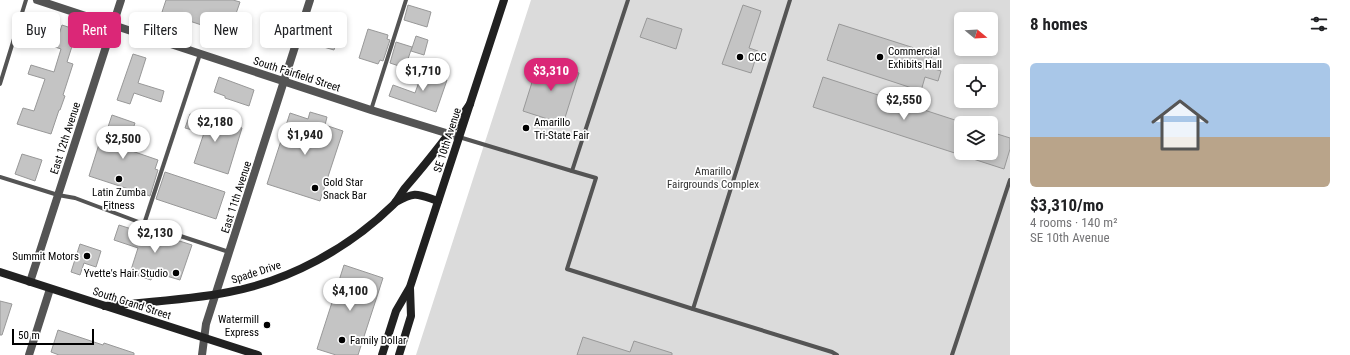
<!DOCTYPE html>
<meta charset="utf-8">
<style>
:root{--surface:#fff;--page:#f2f2f2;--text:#202124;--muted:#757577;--accent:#db2777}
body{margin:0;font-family:"Roboto Condensed",sans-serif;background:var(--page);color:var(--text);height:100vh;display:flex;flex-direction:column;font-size:15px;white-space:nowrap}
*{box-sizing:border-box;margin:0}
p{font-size:13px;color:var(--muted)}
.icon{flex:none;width:22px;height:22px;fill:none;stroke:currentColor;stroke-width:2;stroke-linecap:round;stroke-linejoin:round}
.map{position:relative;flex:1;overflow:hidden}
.details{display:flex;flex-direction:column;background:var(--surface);width:340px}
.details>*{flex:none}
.guide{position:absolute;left:12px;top:12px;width:380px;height:36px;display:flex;gap:8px}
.needle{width:26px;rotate:108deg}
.buttons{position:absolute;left:954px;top:12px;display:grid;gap:8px}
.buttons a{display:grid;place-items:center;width:44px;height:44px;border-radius:6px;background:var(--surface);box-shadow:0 2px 6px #0003;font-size:20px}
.scale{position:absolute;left:12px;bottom:10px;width:82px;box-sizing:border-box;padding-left:4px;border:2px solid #000;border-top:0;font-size:11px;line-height:14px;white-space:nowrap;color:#000;-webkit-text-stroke:3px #fff;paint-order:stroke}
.price{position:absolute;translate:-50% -34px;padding:0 9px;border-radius:14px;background:#fff;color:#222;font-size:13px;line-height:26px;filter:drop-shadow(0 1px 2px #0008)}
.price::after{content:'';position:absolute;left:50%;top:24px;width:12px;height:9px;margin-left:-6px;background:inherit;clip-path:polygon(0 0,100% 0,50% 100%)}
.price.current{background:var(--accent);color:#fff}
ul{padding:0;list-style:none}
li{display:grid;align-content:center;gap:8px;height:212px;padding:0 20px}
li span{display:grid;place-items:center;height:124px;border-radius:6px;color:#555}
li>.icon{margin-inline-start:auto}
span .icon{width:72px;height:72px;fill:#fffc;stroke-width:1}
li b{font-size:17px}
h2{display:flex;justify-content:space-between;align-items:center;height:48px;padding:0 20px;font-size:17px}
.tag{padding:0 14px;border-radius:6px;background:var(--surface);box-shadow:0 2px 6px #0003;font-size:14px;line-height:36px}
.tag.current{background:var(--accent);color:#fff}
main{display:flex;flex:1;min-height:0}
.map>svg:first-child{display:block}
</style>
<main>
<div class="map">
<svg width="1010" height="355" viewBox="0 0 1010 355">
<rect width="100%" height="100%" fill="#fff"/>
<path fill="#dbdbdb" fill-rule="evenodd" d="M531,0h479v355h-594zM961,19h30v30h-30zM961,71h30v30h-30zM961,123h30v30h-30z"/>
<g fill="#c4c4c4" stroke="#989898">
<polygon points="166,0 233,0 240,2 229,34 162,12"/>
<polygon points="408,5 431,12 427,27 404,20"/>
<polygon points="743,5 761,11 749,48 758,51 751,73 722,64"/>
<polygon points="647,18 682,29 676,49 640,37"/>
<polygon points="269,22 281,26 275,45 262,41"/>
<polygon points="327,22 341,26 334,50 320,46"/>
<polygon points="839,24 933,54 928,67 941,71 938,81 925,77 921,91 827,60"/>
<polygon points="62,25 83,32 80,42 74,40 67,62 73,64 63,95 65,96 60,110 59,110 51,134 17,124 23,108 34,111 45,79 28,74 31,65 54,72 61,49 55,47"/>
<polygon points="368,29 388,35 387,39 390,40 383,61 380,60 378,64 359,58"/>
<polygon points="416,36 428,40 424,55 411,51"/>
<polygon points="396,42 412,47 405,68 390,63"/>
<polygon points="133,54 146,58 138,83 164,91 161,102 134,93 130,104 117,100"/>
<polygon points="539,60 579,73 563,124 523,111"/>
<polygon points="423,71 447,80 436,112 389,96 393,85 415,93"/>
<polygon points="219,77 254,90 249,106 225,98 225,96 214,92"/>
<polygon points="823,77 961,122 961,153 991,153 991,132 1010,138 1010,149 1004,169 813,107"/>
<polygon points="310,112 327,117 325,125 343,131 320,201 267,184 290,113 308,119"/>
<polygon points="190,114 216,122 216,120 242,128 228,174 194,163 204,133 185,128"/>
<polygon points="112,115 135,123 126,149 158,160 155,169 158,170 150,196 89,176 100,141 103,142"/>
<polygon points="22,154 42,160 35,181 15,174"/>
<polygon points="165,172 225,192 216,219 156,199"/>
<polygon points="119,225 166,240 167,237 192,245 180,280 153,272 151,280 130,273 138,248 114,240"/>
<polygon points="80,244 101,251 96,267 84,263 80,275 71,272"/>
<polygon points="344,265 383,278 358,355 336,355 317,349"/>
<polygon points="0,301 12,304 2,335 0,335"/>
<polygon points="58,330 103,345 104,343 134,353 134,355 59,355 51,352"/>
<polygon points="583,337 630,352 634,341 672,353 672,355 577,355"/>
</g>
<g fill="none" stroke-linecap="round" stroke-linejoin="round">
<g stroke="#545454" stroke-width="4">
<polyline points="790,0 693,309 832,352 837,355"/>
<polyline points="0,84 26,0"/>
<polyline points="371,110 406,0"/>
<polyline points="459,137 572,171 628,0"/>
<polyline points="572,171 596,178 567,269 693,309"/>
<polyline points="0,177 58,195 75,198 144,224 229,252"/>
<polyline points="144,224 200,54"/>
<polyline points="952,355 1010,180"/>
</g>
<g stroke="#545454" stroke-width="8">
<polyline points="37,0 371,110 459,137"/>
<polyline points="202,355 206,324 310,0"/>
</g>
<g stroke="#545454" stroke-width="8">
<polyline points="30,282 121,0"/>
<polyline points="29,355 50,289"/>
</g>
<g stroke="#212121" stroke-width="8">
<path d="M396,202c20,-11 21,-8 42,-1"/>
<polyline points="0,272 258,355"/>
<path d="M105,306c41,-4 84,-6 124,-14 60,-11 120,-44 164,-87 5,-5 8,-12 12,-17 24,-28 45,-54 65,-84"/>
<polyline points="382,355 396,311 410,287 504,0"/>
<polyline points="399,355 411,316 410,288"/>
</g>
</g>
<g fill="#000" stroke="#fff" stroke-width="1.5">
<circle cx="740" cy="57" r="4"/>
<circle cx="880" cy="57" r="4"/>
<circle cx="526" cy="128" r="4"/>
<circle cx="119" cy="179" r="4"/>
<circle cx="315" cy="188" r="4"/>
<circle cx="87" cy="256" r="4"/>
<circle cx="176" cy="273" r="4"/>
<circle cx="267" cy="325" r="4"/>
<circle cx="342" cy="340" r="4"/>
</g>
<g text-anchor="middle" stroke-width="3.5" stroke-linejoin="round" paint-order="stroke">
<g font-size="11" fill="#000" stroke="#fff" text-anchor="start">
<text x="888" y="55">Commercial<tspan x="888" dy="13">Exhibits Hall</tspan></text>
<text x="748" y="61">CCC</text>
<text x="534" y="126">Amarillo<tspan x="534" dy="13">Tri-State Fair</tspan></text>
<text x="323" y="186">Gold Star<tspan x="323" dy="13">Snack Bar</tspan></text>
<text x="119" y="196" text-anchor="middle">Latin Zumba<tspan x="119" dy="13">Fitness</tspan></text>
<text x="79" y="260" text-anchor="end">Summit Motors</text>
<text x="168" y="277" text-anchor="end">Yvette's Hair Studio</text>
<text x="259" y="323" text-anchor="end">Watermill<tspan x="259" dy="13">Express</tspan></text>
<text x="350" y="344">Family Dollar</text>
</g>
<g font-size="11" fill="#000" stroke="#fff">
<text transform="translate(297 74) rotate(18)" y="4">South Fairfield Street</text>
<text transform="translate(65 138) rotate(-72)" y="4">East 12th Avenue</text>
<text transform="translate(447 140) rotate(-72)" y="4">SE 10th Avenue</text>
<text transform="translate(236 197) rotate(-72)" y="4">East 11th Avenue</text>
<text transform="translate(256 272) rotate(-18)" y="4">Spade Drive</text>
<text transform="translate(132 303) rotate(18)" y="4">South Grand Street</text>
</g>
<g font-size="11" fill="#323232" stroke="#fff">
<text x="713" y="175">Amarillo<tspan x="713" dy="13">Fairgrounds Complex</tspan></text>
</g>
</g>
</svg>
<div class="buttons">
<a><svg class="needle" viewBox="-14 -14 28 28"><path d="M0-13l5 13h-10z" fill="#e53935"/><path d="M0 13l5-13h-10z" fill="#757577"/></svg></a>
<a><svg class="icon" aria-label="locate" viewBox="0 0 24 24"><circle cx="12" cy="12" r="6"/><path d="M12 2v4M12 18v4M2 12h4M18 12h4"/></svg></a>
<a><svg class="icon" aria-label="layers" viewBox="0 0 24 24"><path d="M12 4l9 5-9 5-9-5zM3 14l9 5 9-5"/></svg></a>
</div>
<div class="scale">50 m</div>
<b class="price" style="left:423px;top:92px">$1,710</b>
<b class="price current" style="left:551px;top:92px">$3,310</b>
<b class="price" style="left:904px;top:121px">$2,550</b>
<b class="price" style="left:215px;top:143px">$2,180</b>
<b class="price" style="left:305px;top:156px">$1,940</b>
<b class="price" style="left:123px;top:160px">$2,500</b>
<b class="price" style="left:155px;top:254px">$2,130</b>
<b class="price" style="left:350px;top:312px">$4,100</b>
<div class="guide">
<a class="tag">Buy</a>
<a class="tag current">Rent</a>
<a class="tag">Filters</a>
<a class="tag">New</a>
<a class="tag">Apartment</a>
</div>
</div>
<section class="details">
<h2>8 homes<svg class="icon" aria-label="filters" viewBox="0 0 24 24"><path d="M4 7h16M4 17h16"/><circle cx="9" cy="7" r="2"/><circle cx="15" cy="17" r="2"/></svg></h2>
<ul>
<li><span style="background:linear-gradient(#a9c7e8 60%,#b9a48a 0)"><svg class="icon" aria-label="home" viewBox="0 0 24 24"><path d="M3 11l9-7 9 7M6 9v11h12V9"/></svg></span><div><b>$3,310/mo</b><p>4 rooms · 140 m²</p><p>SE 10th Avenue</p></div></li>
</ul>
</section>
</main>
